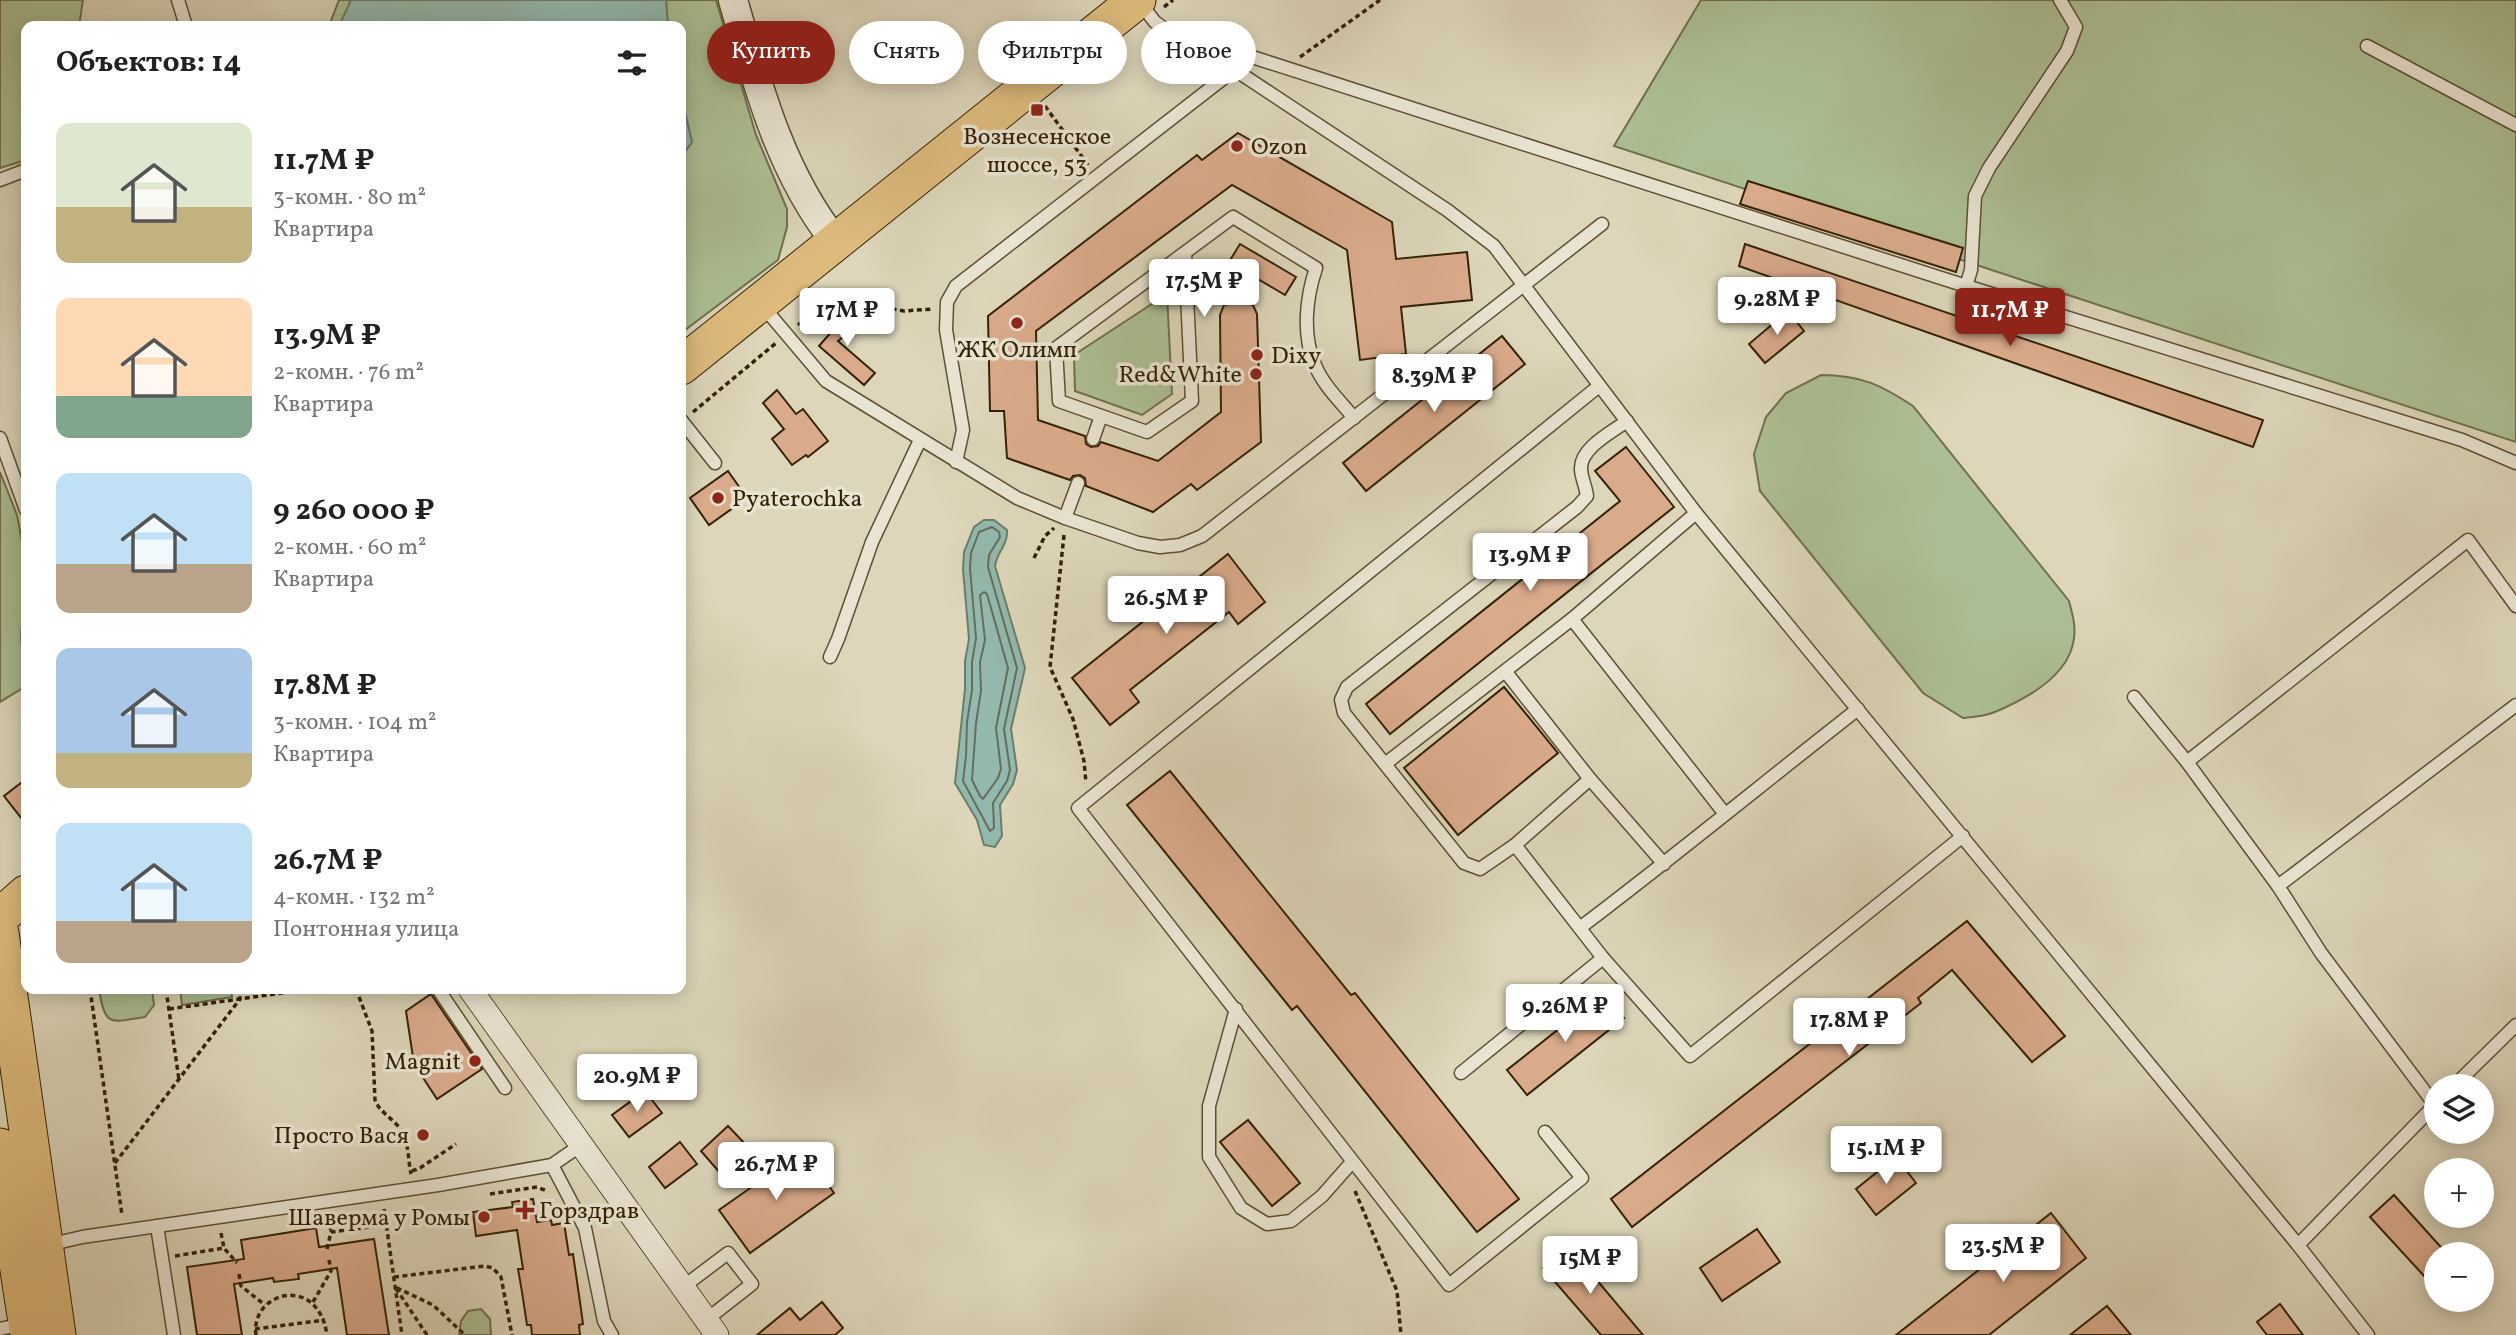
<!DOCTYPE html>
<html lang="ru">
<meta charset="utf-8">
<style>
:root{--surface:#fff;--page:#f6f6f6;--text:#222;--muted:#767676;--accent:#8f2418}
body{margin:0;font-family:Vollkorn,serif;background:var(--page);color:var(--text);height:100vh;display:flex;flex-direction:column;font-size:26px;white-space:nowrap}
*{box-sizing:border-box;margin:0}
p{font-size:23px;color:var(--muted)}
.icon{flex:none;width:38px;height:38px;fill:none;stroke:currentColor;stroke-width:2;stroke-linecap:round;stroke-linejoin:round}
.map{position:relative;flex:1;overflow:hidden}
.panel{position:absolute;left:21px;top:21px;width:665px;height:973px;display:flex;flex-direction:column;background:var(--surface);border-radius:14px;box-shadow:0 4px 18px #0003}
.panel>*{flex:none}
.banner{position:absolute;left:707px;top:21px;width:665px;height:63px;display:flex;gap:14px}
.controls{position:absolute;left:2424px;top:1074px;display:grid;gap:14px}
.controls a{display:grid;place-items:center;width:70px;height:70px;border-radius:50%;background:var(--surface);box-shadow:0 4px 18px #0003;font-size:35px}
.price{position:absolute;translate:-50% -60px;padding:0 16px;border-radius:7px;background:#fff;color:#222;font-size:23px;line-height:46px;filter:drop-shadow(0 2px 4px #0008)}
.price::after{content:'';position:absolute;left:50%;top:42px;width:21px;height:16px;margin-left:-10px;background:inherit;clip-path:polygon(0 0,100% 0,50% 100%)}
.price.current{background:var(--accent);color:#fff}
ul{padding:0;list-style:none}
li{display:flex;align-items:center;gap:21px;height:175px;padding:0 35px}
li span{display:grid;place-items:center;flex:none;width:196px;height:140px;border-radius:14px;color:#555}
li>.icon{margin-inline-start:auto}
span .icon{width:84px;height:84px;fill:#fffc;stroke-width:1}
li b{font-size:30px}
h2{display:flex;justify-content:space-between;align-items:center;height:84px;padding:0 35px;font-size:30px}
.chip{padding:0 24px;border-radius:32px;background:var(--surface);box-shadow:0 4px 18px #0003;font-size:24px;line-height:63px}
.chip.current{background:var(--accent);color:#fff}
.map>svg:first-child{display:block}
</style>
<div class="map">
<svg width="2516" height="1335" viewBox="0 0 2516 1335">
<rect width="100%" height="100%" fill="#ddd6ba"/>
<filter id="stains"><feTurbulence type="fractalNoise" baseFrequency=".00286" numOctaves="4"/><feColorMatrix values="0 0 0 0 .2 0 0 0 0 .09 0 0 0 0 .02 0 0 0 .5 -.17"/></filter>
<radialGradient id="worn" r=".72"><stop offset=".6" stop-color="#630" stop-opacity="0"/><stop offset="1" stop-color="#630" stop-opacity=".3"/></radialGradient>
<g fill="#acbf94" stroke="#70704c" stroke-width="2">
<polygon points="0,0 83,0 79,26 26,26 26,160 0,168"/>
<polygon points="339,0 351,0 350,4 339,26 329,26"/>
<polygon points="666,0 716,0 756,135 787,209 787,227 778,260 681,333 681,157 692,142 685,113 681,113 681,26 668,26"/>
<polygon points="1701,0 2516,0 2516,442 1614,146"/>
<polygon points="1167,294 1172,394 1142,415 1075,391 1074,355"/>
<path d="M1821,375c40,0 60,10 92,31l156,195c3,12 7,24 5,37 -4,37 -48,61 -79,74 -9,4 -21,5 -32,6l-40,-25 -163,-202 -6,-37 12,-37 20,-24z"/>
<polygon points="0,472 17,515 26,562 21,638 26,686 0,702"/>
<path d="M99,989h53l2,16 -9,12c-35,5 -40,11 -46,-28z"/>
<polygon points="180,989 231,989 232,997 182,1005"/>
<polygon points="481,1309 490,1319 491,1335 459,1335 461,1321 468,1311"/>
</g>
<g fill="#93b9ae" stroke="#6d7d6a" stroke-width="2">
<polygon points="351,0 666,0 668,26 339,26"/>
<polygon points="685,112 692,142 681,157 681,113"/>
<path d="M984,520h10l13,10c1,15 -10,22 -12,36l30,102 -14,61 6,41 -4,14 -13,21 2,31 -7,11 -11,-2 -7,-25 -22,-37 10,-94v-28l4,-22 -6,-70 1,-17 10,-25z"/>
</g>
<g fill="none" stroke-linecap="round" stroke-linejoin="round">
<g stroke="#646e5a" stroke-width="2">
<polygon points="992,527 999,532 1000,537 989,555 988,567 1017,668 1004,729 1010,770 1007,781 993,803 994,828 990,831 963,781 966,756 967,722 972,690 972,662 976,638 970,568 971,553 979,532"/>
<polygon points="984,592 987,594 1008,668 996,728 1001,769 998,778 983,799 980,796 972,780 976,723 981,691 980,662 985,640 980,595"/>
</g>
</g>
<g fill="#daab8b" stroke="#342205" stroke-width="2">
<polygon points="1238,133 1392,222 1396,259 1467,252 1472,300 1401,307 1406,354 1360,360 1347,250 1232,185 1036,331 1038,420 1085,436 1086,444 1091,447 1098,446 1101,442 1158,461 1221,412 1220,315 1224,305 1239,301 1253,305 1257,314 1261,442 1197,490 1191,484 1153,512 1086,486 1085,478 1080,475 1073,476 1070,480 1007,458 1004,411 990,411 988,316 1197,155 1202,160"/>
<polygon points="1748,181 1963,248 1956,272 1740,204"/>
<polygon points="1240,244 1296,277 1285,295 1229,262"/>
<polygon points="1745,244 2263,420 2253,447 1739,266"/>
<polygon points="854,309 864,321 838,341 875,373 864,385 819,346 840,322 839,321"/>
<polygon points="1788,311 1804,331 1765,363 1749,344"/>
<polygon points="1502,336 1525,364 1366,491 1343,463"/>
<polygon points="777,390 796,414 803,409 828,441 808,457 806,455 792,465 772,439 784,429 763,403"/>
<polygon points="1626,447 1674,507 1390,734 1366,704 1620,501 1595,471"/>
<polygon points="728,471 747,498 709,525 690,498"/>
<polygon points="1228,554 1265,602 1238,624 1229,612 1177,653 1130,690 1139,702 1110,725 1072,678"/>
<polygon points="1504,687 1558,753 1458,835 1404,768"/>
<polygon points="1170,771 1351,995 1355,993 1519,1199 1477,1232 1297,1006 1292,1010 1127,805"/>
<polygon points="26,779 26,824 4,796"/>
<polygon points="1967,921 2065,1036 2032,1062 1952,970 1918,998 1921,1003 1632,1227 1611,1199"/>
<polygon points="1604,993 1624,1018 1527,1095 1507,1070"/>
<polygon points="431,994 482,1069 437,1099 414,1064 406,1011"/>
<polygon points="645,1091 662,1113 629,1137 612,1115"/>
<polygon points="1248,1120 1300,1183 1272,1206 1220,1142"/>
<polygon points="728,1126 749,1148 721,1174 701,1151"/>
<polygon points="680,1142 697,1164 665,1188 649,1167"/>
<polygon points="803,1151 834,1193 750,1253 719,1210"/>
<polygon points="1896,1157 1916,1183 1876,1215 1856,1189"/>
<polygon points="2394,1195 2448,1255 2436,1255 2436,1289 2370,1217"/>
<polygon points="533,1199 537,1222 551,1220 552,1225 564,1223 569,1255 573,1254 580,1302 583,1324 579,1325 580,1335 532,1335 531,1325 527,1325 522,1292 518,1269 523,1269 517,1230 476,1236 473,1212 513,1207 512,1202"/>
<polygon points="2051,1213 2086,1258 1989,1335 1896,1335"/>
<polygon points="316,1228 319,1247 374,1239 389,1335 347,1335 337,1268 298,1274 299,1279 274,1282 273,1278 234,1284 242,1335 197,1335 187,1267 244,1259 241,1240"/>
<polygon points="1757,1229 1780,1262 1722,1301 1700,1268"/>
<polygon points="1569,1247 1643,1335 1601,1335 1543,1268"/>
<polygon points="822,1302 843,1328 835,1335 757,1335 790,1308 800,1320"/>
<polygon points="2280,1304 2303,1335 2267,1335 2257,1322"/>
<polygon points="2107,1306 2131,1335 2070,1335"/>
</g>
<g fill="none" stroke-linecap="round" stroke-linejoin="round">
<g stroke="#5e4f32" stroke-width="15">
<g id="service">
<polyline points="178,0 186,26"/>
<polyline points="1140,3 1155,22 1176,37 1217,58 1447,210 1494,246 1696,513 2298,1245 2368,1335"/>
<polyline points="2367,46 2516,125"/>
<polyline points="1217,58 1249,56 1966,286 2462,440 2516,463"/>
<polyline points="751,61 775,55"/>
<polyline points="0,180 26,170"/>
<path d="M1185,253l7,148 -45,31 -88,-31 -3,-53 177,-131 83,51c-10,30 -14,67 -1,97 8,20 25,36 39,53"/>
<polyline points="1966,286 1971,270 1975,196 1989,168 2067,51 2076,27 2060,0"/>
<polyline points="761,304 826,381 1017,498 1065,518 1138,543 1160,547 1180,545 1202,536 1602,224"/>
<polyline points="681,420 715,463"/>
<polyline points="0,438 26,510"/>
<polyline points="1093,439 1101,416"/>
<polyline points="956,462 963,430 946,330 947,302 956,286 1234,70"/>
<polyline points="1065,518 1078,483"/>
<polyline points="1572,619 1725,814"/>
<polyline points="830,657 838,639 872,542 920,440"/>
<polyline points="1505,671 1590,779 1664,864"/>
<polyline points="2134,697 2187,762 2278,886 2321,953 2435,1105"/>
<polyline points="2187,762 2468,540 2516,606"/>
<polyline points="1385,764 1572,619 1696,513"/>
<path d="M1590,779l-75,66 -35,24 -16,-6 -120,-150 -3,-13 6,-13 230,-180 10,-11c-1,-9 -6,-19 -6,-27 -1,-21 31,-37 46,-48"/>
<polyline points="1515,845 1603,958 1690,1056 1963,836"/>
<polyline points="2278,886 2516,705"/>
<path d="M1581,927c94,-71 185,-146 277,-218"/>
<polyline points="438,989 505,1088"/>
<polyline points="1236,1009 1209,1106 1209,1157 1241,1208 1267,1224 1291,1221 1322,1196 1352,1162"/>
<polyline points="1461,1073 1603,958"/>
<polyline points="2453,1087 2516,1025"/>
<polyline points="1545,1132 1582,1178 1449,1285 1078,808 1599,386"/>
<polyline points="552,1165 585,1228 604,1321 612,1335"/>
<polyline points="157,1226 174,1335"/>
<polyline points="48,1245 82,1237 438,1185 552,1165 581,1145"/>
<polyline points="2298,1245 2436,1104"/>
<polyline points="683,1287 728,1253 752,1284 706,1320"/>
<polyline points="0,1329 24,1324"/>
</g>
</g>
<g stroke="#5e4f32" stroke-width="25">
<polyline id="minor" points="470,989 717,1335"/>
</g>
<g stroke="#5e4f32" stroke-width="31">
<path id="tertiary" d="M733,0c24,83 47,172 102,241"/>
</g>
<g stroke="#342205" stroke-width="39">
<g id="primary">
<polyline points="681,366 1137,0"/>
<polyline points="0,917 26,894"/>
<polyline points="0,933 57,1335"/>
<polyline points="0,1147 29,1335"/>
</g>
</g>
<g stroke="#342205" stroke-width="3.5" stroke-dasharray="5 3.5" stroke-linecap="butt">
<polyline points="1164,7 1173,0"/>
<polyline points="1300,57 1380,0"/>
<polyline points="1045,106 1088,165"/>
<polyline points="798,325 823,305 843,300 904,311 933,309"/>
<polyline points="693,412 776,343"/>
<polyline points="1064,535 1050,667 1073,719 1084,761 1086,783"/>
<polyline points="1034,558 1045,536 1054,528"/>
<polyline points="90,989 122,1215"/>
<polyline points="166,989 179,1080"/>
<path d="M356,989l16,42 3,69c4,12 19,19 26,30 8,11 7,31 10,44"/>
<polyline points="169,1009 310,989"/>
<polyline points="115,1163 240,999 239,989"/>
<polyline points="412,1171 420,1168 456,1144"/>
<polyline points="1355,1191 1397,1291 1401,1335"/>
<polyline points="490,1194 537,1187 547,1191"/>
<polyline points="384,1209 402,1335"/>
<polyline points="328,1217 331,1232"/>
<polyline points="221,1233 224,1248"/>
<polyline points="327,1249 331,1232 386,1225"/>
<polyline points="175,1256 224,1248 237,1263"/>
<polyline points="239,1274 241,1286 265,1305"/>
<polyline points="394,1277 485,1266 493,1268 501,1277 512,1335"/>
<polyline points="313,1302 331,1271 329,1260"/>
<polyline points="255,1329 325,1320"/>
<path d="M256,1335c-6,-43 62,-62 71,0"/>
<polyline points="427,1335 395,1287 433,1305 465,1335"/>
</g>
<use href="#service" stroke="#e9e4d2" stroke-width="12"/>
<use href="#minor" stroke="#e9e4d2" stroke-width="23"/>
<use href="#tertiary" stroke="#e9e4d2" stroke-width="28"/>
<use href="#primary" stroke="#debb7d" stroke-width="37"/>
</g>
<g fill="#8f2418" stroke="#e9e4d2" stroke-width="2.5">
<rect x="1030" y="103" width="14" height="14" rx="3.5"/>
<circle cx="1237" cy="146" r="7"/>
<circle cx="1017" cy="323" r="7"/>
<circle cx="1257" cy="355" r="7"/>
<circle cx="1256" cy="374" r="7"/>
<circle cx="718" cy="498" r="7"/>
<circle cx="475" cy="1061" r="7"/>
<circle cx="423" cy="1135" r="7"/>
<path d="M521.5 1199.5h7v7h7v7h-7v7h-7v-7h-7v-7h7z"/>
<circle cx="484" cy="1217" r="7"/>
</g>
<g text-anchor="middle" stroke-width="7" stroke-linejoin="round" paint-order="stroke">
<g font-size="24" fill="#342205" stroke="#e9e4d2" text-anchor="start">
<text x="1037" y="144" text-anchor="middle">Вознесенское<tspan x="1037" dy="28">шоссе, 53</tspan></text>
<text x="1251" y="154">Ozon</text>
<text x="1017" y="357" text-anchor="middle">ЖК Олимп</text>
<text x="1271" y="363">Dixy</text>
<text x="1242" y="382" text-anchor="end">Red&amp;White</text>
<text x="732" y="506">Pyaterochka</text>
<text x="461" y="1069" text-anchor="end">Magnit</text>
<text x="409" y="1143" text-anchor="end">Просто Вася</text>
<text x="539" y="1218">Горздрав</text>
<text x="470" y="1225" text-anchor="end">Шаверма у Ромы</text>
</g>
</g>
<rect width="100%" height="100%" filter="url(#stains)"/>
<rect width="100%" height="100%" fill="url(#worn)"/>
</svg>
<div class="controls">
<a><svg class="icon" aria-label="layers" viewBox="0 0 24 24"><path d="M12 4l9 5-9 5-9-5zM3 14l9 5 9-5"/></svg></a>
<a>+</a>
<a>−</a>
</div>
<b class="price" style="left:1204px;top:319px">17.5M ₽</b>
<b class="price" style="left:1777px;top:337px">9.28M ₽</b>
<b class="price" style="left:847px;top:348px">17M ₽</b>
<b class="price current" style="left:2010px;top:348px">11.7M ₽</b>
<b class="price" style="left:1434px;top:414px">8.39M ₽</b>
<b class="price" style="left:1530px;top:593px">13.9M ₽</b>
<b class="price" style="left:1166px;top:636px">26.5M ₽</b>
<b class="price" style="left:1565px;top:1044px">9.26M ₽</b>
<b class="price" style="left:1849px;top:1058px">17.8M ₽</b>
<b class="price" style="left:637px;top:1114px">20.9M ₽</b>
<b class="price" style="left:1886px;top:1186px">15.1M ₽</b>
<b class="price" style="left:776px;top:1202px">26.7M ₽</b>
<b class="price" style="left:2003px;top:1284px">23.5M ₽</b>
<b class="price" style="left:1590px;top:1296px">15M ₽</b>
<div class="banner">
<a class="chip current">Купить</a>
<a class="chip">Снять</a>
<a class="chip">Фильтры</a>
<a class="chip">Новое</a>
</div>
<section class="panel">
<h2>Объектов: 14<svg class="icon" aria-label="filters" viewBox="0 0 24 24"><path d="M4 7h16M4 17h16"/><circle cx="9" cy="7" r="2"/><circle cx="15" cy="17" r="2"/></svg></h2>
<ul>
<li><span style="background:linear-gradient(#dfe7d0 60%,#c2b280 0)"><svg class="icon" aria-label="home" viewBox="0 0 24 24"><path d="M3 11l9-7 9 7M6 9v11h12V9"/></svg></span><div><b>11.7M ₽</b><p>3-комн. · 80 m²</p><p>Квартира</p></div></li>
<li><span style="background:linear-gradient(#ffd9b3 70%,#7fa58c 0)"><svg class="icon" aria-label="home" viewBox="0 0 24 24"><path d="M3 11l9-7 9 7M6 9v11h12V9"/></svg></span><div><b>13.9M ₽</b><p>2-комн. · 76 m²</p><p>Квартира</p></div></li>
<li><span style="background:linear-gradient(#bfe0f5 65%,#b9a48a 0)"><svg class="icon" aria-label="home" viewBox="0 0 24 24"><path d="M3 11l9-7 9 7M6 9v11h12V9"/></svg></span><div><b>9 260 000 ₽</b><p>2-комн. · 60 m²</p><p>Квартира</p></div></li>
<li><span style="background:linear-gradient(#a9c7e8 75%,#c2b280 0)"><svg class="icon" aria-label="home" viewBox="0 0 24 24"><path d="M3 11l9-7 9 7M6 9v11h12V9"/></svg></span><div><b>17.8M ₽</b><p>3-комн. · 104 m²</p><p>Квартира</p></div></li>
<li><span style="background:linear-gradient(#bfe0f5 70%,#b9a48a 0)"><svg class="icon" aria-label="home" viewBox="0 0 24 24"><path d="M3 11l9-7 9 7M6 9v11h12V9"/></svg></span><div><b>26.7M ₽</b><p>4-комн. · 132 m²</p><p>Понтонная улица</p></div></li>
</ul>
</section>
</div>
